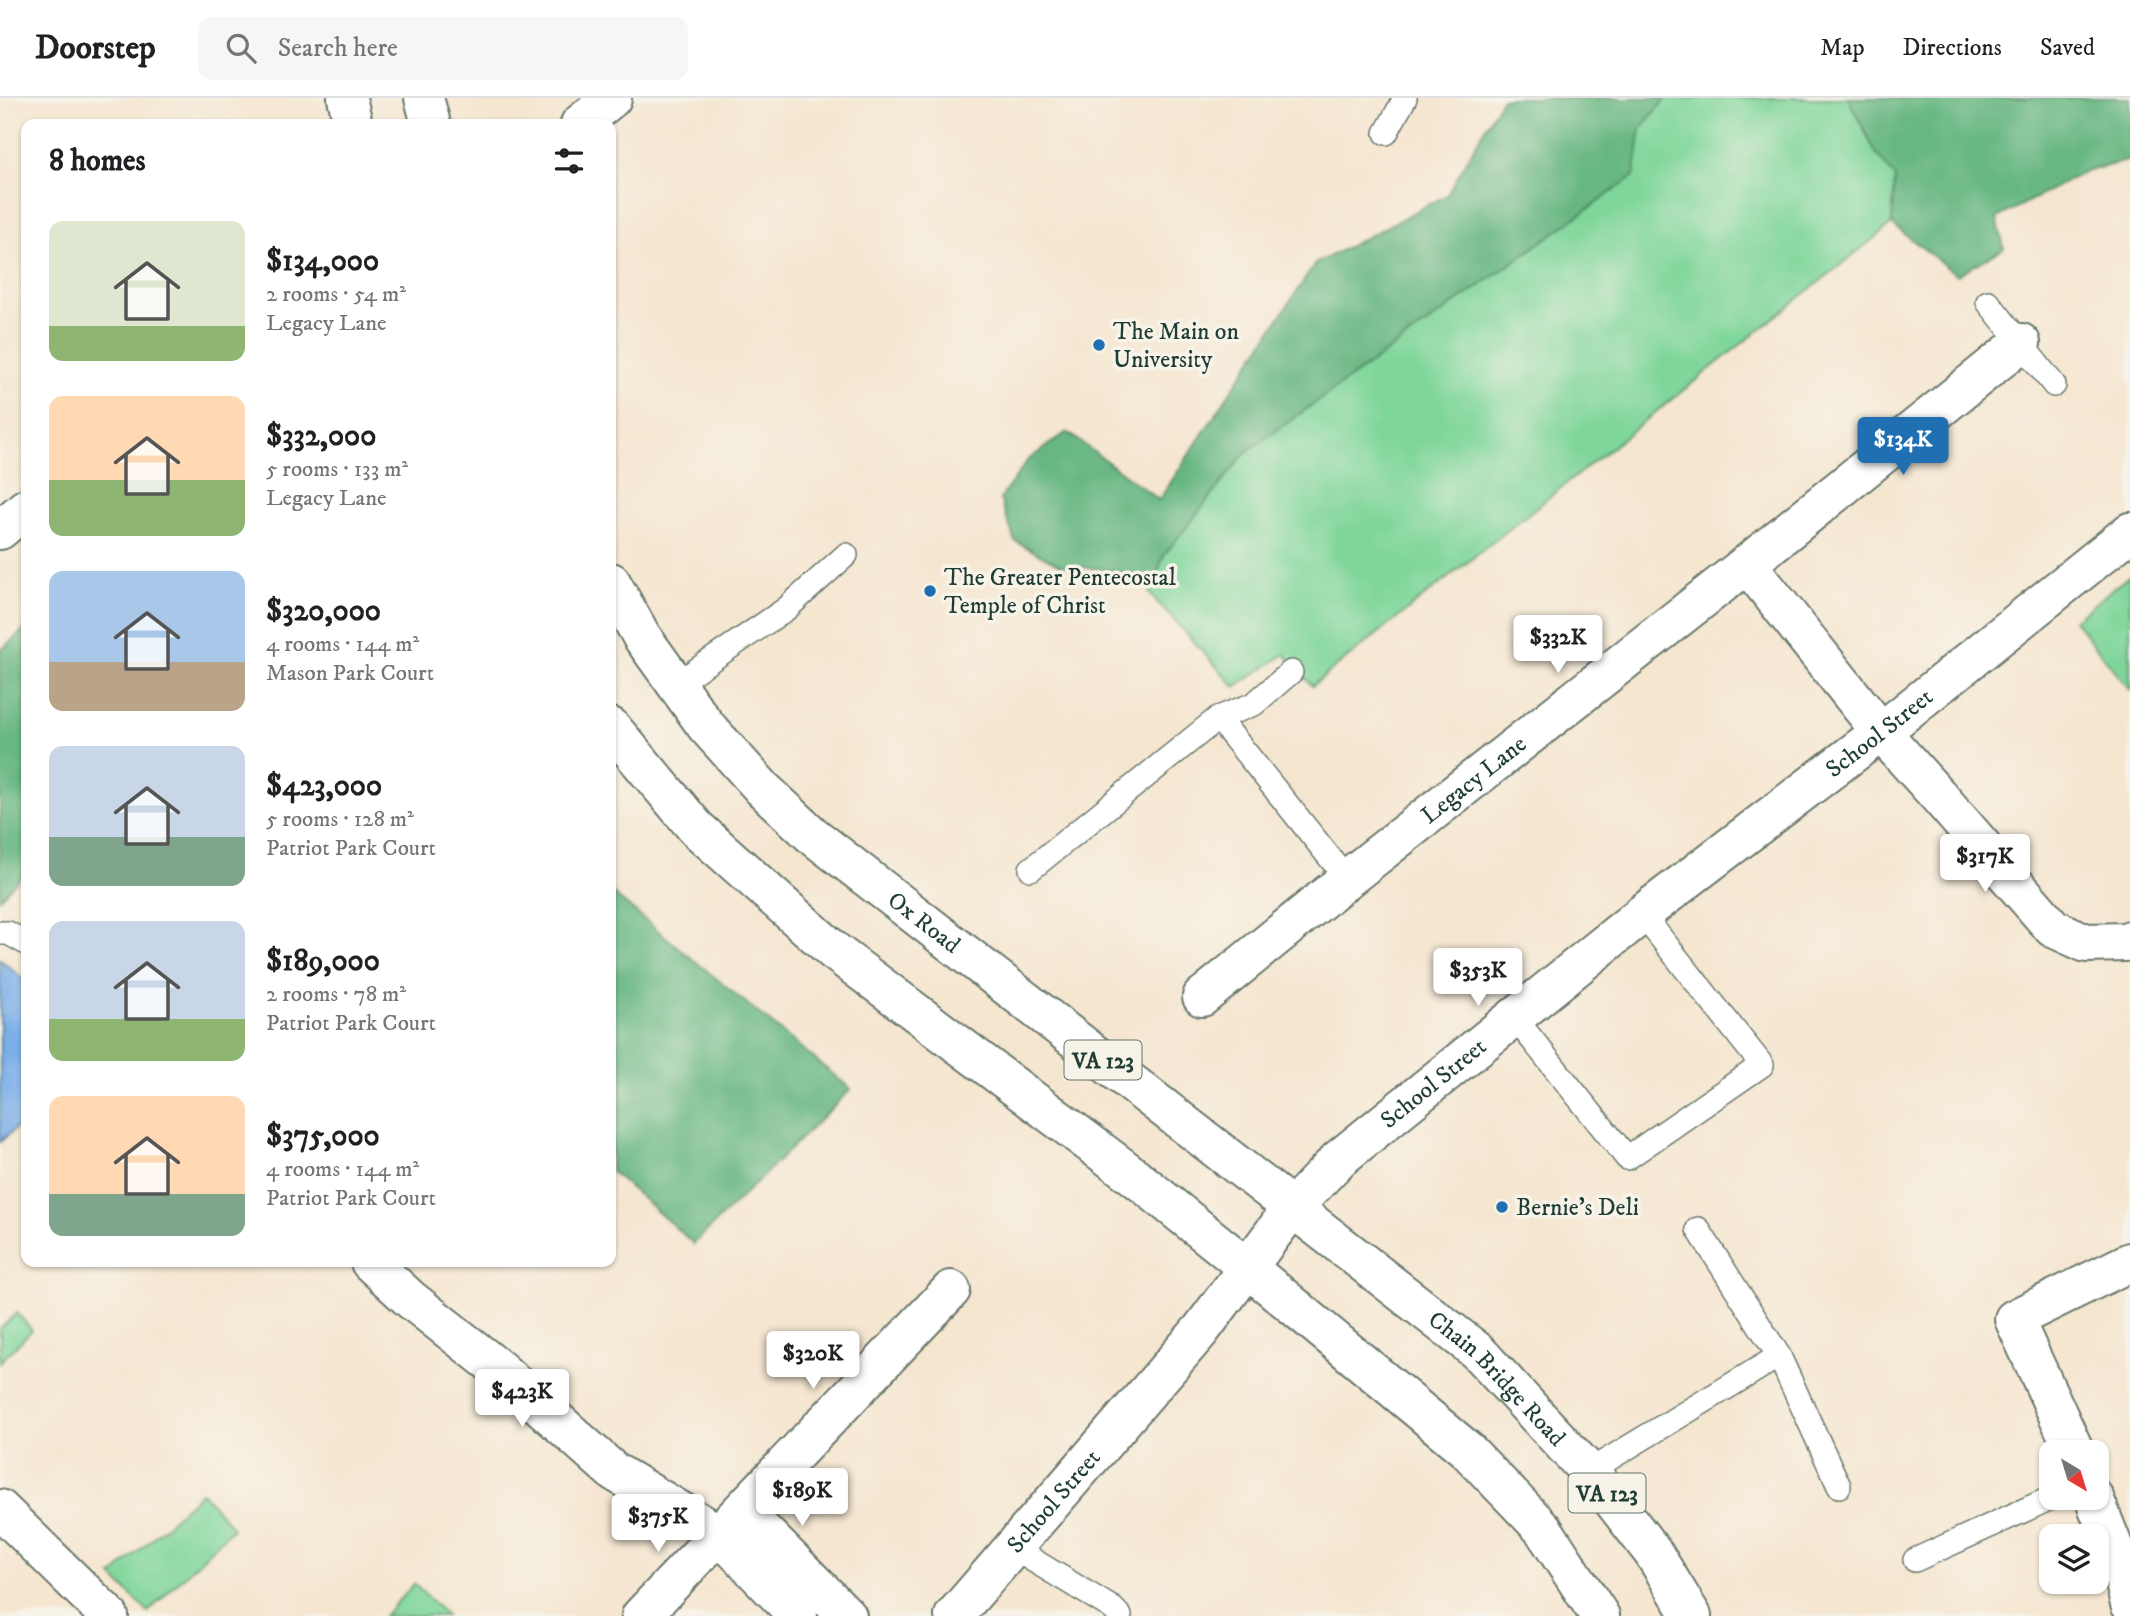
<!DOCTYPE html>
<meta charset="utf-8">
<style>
:root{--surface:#fff;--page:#f6f6f6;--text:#202124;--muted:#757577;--line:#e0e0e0;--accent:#1f6fb2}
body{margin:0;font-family:"IM FELL DW Pica",serif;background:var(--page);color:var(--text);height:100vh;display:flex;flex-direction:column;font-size:26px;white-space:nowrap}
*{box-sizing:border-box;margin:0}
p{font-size:23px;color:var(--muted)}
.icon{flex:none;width:38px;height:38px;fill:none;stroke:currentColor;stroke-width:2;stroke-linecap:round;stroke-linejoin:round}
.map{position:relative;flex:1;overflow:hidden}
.panel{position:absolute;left:21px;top:21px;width:595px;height:1148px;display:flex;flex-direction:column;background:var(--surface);border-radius:14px;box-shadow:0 2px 5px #0004}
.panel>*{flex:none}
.needle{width:46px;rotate:142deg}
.buttons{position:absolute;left:2039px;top:1342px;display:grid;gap:14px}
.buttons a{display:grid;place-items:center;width:70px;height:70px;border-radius:14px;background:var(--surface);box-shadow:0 2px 5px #0004;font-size:35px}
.price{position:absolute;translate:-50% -60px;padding:0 16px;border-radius:7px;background:#fff;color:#222;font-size:23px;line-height:46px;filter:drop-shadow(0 2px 4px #0008)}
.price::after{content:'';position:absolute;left:50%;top:42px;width:21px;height:16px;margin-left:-10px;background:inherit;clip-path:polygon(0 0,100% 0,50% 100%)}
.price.active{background:var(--accent);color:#fff}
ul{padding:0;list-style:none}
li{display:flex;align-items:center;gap:21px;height:175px;padding:0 28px}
li span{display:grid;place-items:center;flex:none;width:196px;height:140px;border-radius:14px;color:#555}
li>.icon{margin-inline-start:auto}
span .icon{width:84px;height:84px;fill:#fffc;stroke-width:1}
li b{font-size:30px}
h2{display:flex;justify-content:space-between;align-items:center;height:84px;padding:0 28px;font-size:30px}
header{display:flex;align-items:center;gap:42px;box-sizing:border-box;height:98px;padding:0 35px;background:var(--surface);border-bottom:2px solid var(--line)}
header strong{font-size:33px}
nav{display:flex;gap:38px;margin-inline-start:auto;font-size:24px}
.search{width:490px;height:63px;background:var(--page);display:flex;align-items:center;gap:18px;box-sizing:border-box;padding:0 24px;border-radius:14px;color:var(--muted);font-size:26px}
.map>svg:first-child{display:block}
</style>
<header>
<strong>Doorstep</strong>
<div class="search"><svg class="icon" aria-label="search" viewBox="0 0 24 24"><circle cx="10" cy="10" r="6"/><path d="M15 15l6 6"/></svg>Search here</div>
<nav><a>Map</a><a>Directions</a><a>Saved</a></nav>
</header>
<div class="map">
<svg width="2130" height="1518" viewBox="0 0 2130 1518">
<rect width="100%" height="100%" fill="#f7f3e8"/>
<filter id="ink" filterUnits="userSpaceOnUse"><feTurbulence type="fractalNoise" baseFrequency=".0143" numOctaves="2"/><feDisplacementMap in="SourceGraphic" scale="14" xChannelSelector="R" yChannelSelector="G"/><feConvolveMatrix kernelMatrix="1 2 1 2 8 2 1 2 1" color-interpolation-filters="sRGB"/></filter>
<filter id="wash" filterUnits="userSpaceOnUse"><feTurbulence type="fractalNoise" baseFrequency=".00686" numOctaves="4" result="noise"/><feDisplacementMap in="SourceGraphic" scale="28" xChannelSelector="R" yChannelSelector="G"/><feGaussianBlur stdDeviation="1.57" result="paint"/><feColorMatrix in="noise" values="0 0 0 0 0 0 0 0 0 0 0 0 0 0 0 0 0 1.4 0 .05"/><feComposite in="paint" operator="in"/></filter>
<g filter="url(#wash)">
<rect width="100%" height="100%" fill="#f5e6d0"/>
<g fill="#7fd69a" stroke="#4f8a67" stroke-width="2">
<polygon points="1666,0 1848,0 1876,55 1895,79 1892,126 1312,588 1285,556 1235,589 1149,495 1164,457 1246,354 1634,78 1640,30"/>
<polygon points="2130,477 2130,592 2074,522"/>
<polygon points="17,1215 32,1232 0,1264 0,1231"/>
<polygon points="202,1394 233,1430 148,1514 112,1478"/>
<polygon points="414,1486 447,1518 384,1518"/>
</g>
<g fill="#67b782" stroke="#437a5b" stroke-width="2">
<polygon points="1502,0 1666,0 1641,30 1634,78 1246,354 1164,457 1154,484 1110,472 1060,467 1015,443 1000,401 1028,362 1067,334 1159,402 1315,166 1447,97"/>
<polygon points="1848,0 2130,0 2130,62 2084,74 1997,120 2004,150 1957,177 1892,126 1895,79 1876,55"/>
<polygon points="26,530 26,773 0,800 0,553"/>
<polygon points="611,794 851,991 694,1146 611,1073"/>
</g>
<polygon fill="#7bafe8" stroke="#4d768e" stroke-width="2" points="0,861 26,883 26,1021 0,1044"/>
</g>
<g filter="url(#ink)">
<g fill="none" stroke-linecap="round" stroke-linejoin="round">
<g stroke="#6a786b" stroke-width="26">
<g id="lane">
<polyline points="1386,35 1405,0"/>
<polyline points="1988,204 2054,287"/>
<polyline points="676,586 786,511 846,457"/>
<polyline points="1218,620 1254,606 1291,574"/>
<polyline points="1031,771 1218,620 1347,781"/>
<polyline points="0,835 8,835 26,845"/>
<polyline points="1514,919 1627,1060 1762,967 1642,816"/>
<polyline points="1698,1131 1779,1258"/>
<polyline points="1589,1373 1779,1258 1839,1388"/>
<polyline points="1013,1450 1112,1510 1120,1518"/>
<polyline points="1915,1462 2051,1400"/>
</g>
</g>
<g stroke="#6a786b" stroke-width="42">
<g id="street">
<polyline points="580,26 612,0"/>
<polyline points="1747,466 2021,245"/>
<path id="s1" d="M1202,899l145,-118 400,-315 134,168 61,68 111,128 33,15 39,-1 5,-2"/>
<polyline points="370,1164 410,1201 500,1272 613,1373 719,1436 798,1518"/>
<polyline points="2075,1354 2014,1221 2130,1164"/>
<polyline points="2094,1400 2121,1468 2130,1506"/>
<polyline points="0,1411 109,1518"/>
<polyline points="719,1436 763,1433 847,1518"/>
<polyline points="641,1518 951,1192"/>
<path id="s2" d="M954,1518l247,-286 91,-122 47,-49 303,-245 239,-182 249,-200"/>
</g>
</g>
<g stroke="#6a786b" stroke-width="42">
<polyline id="secondary" points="0,432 26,410"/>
</g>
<g stroke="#6a786b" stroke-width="42">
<g id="primary">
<polyline points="347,0 353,26"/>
<polyline points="424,0 431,26"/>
<path id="s3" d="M611,484l31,55 64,89 57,63 49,46 665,516 123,133 54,70 38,62"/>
<polyline points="611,629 696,730 834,853 1135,1079 1248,1170 1467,1352 1543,1431 1600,1518"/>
</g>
</g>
<use href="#lane" stroke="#fff" stroke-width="23"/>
<use href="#street" stroke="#fff" stroke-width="38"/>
<use href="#secondary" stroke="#fff" stroke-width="38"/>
<use href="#primary" stroke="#fff" stroke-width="38"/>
</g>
</g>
<g fill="#1f6fb2" stroke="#f7f3e8" stroke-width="2.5">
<circle cx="1099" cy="247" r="7"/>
<circle cx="930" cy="493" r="7"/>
<circle cx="1502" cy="1109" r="7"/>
</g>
<g text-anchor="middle" stroke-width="7" stroke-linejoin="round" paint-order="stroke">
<g fill="#f7f3e8" stroke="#60746a" stroke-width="2">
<rect x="1064.5" y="942.5" width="77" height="39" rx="5"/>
<rect x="1568.5" y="1375.5" width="77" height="39" rx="5"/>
</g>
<g font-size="23" font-weight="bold" fill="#1f3d34">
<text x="1103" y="970">VA 123</text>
<text x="1607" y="1403">VA 123</text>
</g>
<g font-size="24" fill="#1f3d34" stroke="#f7f3e8" text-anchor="start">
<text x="1113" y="241">The Main on<tspan x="1113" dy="28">University</tspan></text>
<text x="944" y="487">The Greater Pentecostal<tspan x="944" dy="28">Temple of Christ</tspan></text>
<text x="1516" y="1117">Bernie's Deli</text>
</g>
<g font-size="24" fill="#1f3d34" stroke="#f7f3e8">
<text dy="8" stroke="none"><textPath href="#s2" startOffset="1286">School Street</textPath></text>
<text dy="8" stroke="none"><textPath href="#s1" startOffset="348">Legacy Lane</textPath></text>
<text dy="8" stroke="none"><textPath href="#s3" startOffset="467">Ox Road</textPath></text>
<text dy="8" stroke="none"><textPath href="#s2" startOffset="719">School Street</textPath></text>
<text dy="8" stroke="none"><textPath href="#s3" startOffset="1200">Chain Bridge Road</textPath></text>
<text dy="8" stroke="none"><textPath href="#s2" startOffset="152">School Street</textPath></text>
</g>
</g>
</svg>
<div class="buttons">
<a><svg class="needle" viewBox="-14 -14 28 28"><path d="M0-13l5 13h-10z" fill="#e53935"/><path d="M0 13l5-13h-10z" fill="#757577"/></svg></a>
<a><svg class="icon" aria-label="layers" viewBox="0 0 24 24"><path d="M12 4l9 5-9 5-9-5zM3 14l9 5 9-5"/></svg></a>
</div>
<b class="price active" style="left:1903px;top:379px">$134K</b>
<b class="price" style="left:1558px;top:577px">$332K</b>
<b class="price" style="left:1985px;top:796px">$317K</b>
<b class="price" style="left:1478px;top:910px">$353K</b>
<b class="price" style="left:813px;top:1293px">$320K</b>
<b class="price" style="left:522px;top:1331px">$423K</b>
<b class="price" style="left:802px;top:1430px">$189K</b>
<b class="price" style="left:658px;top:1456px">$375K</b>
<section class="panel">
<h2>8 homes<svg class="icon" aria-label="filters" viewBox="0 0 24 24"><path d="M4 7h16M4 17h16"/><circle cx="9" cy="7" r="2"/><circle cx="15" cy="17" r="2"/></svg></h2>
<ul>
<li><span style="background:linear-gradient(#dfe7d0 75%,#8fb573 0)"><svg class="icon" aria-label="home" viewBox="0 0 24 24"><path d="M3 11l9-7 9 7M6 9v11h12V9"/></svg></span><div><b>$134,000</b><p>2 rooms · 54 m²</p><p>Legacy Lane</p></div></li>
<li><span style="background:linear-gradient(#ffd9b3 60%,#8fb573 0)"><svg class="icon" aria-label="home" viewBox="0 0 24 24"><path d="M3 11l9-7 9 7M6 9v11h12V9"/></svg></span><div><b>$332,000</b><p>5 rooms · 133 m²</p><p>Legacy Lane</p></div></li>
<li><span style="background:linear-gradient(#a9c7e8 65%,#b9a48a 0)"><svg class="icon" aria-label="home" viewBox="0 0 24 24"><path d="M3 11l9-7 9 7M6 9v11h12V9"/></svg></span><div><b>$320,000</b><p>4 rooms · 144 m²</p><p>Mason Park Court</p></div></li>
<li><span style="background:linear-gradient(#c9d6e8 65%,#7fa58c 0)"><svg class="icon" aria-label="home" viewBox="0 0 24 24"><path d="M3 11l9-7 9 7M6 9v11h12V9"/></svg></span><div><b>$423,000</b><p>5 rooms · 128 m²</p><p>Patriot Park Court</p></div></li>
<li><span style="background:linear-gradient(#c9d6e8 70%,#8fb573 0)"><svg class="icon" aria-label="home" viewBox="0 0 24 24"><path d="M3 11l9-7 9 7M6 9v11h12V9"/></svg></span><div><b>$189,000</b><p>2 rooms · 78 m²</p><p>Patriot Park Court</p></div></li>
<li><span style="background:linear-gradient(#ffd9b3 70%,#7fa58c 0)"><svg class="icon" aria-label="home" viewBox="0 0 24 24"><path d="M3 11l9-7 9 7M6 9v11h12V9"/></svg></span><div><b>$375,000</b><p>4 rooms · 144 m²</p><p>Patriot Park Court</p></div></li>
</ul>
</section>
</div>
